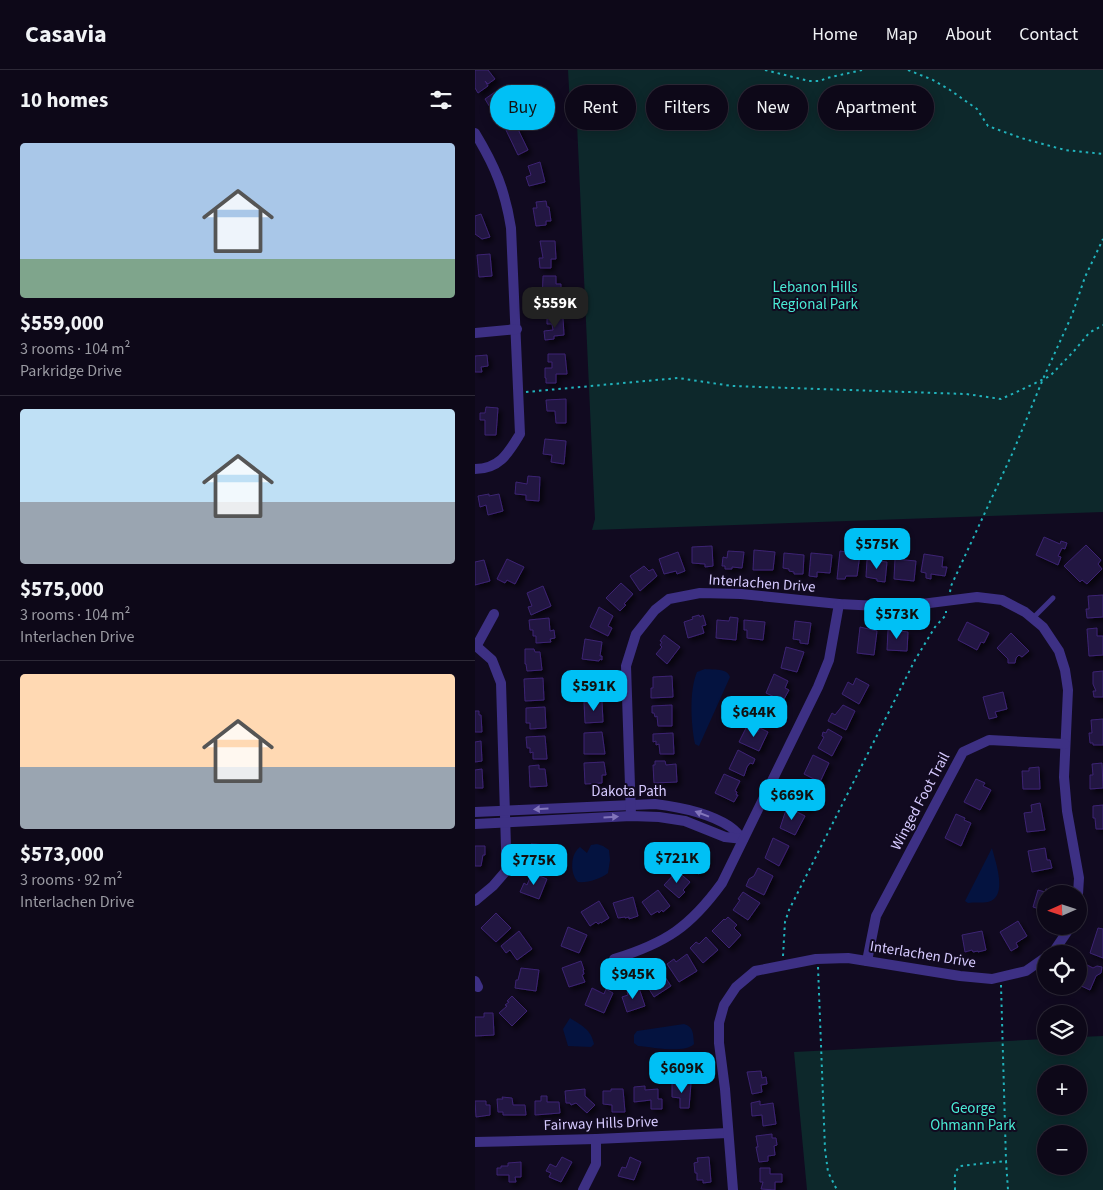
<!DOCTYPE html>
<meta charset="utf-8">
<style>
:root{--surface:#0d0818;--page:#1b1625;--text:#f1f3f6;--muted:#9a9aa2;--line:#2d2937;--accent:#00c0f5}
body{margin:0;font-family:"Source Sans 3",sans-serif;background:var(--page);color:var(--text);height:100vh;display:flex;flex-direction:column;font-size:19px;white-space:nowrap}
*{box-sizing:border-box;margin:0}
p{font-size:16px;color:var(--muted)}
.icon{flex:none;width:28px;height:28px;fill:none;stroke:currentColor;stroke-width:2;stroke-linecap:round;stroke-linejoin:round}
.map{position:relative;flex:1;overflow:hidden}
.side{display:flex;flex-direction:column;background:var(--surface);width:475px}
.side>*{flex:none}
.guide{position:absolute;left:15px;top:15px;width:475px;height:45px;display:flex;gap:10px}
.needle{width:32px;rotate:267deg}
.tools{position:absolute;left:562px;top:815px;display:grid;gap:10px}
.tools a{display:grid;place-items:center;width:50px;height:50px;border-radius:50%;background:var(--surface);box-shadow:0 2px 12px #0003,0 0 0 1px var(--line);font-size:25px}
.price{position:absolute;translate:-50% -42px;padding:0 11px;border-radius:10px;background:var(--accent);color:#111;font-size:16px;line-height:32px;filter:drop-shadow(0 1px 2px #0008)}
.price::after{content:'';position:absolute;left:50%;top:30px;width:15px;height:11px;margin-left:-8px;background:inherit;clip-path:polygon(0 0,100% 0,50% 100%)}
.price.active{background:#222;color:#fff}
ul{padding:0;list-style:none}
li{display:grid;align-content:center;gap:10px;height:265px;padding:0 20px}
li+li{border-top:1px solid var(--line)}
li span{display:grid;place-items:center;height:155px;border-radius:5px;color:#555}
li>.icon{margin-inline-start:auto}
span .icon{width:90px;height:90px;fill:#fffc;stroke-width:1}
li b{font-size:21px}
h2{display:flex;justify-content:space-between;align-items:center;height:60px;padding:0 20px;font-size:21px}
.tag{padding:0 18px;border-radius:22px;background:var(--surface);box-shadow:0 2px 12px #0003,0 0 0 1px var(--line);font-size:18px;line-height:45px}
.tag.active{background:var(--accent);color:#111}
header{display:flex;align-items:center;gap:30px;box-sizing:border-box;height:70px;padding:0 25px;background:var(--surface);border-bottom:1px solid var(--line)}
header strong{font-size:24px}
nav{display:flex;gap:28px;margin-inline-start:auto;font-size:18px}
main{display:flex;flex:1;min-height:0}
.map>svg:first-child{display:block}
</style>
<header>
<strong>Casavia</strong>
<nav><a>Home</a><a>Map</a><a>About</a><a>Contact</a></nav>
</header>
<main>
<section class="side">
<h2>10 homes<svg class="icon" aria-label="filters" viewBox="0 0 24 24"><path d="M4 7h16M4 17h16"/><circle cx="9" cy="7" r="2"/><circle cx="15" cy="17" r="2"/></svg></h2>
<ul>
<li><span style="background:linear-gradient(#a9c7e8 75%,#7fa58c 0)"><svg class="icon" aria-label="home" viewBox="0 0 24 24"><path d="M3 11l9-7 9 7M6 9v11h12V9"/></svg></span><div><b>$559,000</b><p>3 rooms · 104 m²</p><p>Parkridge Drive</p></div></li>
<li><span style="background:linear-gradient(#bfe0f5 60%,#9aa5b1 0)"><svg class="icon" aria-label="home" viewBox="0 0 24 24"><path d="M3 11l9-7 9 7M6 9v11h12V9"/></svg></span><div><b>$575,000</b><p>3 rooms · 104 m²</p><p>Interlachen Drive</p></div></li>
<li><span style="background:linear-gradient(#ffd9b3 60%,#9aa5b1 0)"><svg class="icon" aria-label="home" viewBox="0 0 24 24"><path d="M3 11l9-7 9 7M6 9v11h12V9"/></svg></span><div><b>$573,000</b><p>3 rooms · 92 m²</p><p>Interlachen Drive</p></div></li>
</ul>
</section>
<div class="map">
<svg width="628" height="1120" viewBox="0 0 628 1120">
<defs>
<filter id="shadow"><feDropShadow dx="3.5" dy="3.5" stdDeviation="2.5" flood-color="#0009"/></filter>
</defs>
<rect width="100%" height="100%" fill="#110a20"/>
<g fill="#0d282b" fill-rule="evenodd">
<polygon points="93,0 628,0 628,442 117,460 120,449 102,54 96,54"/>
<path d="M628,966v154h-296l-13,-138 252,-13v7h33v-9zM571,1004h33v32h-33zM571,1064h33v32h-33z"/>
</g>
<g fill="#041340">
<path d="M230,599c9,1 22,-1 25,8l-31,69 -4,-2c-4,-20 -6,-53 2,-72z"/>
<path d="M122,774l6,2 6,4 1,10 -2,13c-8,6 -20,10 -30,9 -8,-8 -8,-28 2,-35l7,6 4,-8z"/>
<path d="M517,778c3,13 17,49 -4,54 -6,1 -14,0 -20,1l-3,-2z"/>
<path d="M95,948c12,8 21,11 24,26l-3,3 -23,-1 -5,-17z"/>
<path d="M209,954c10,3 9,10 10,20 -10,10 -41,3 -56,2l-4,-3v-8l3,-4z"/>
</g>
<g fill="#231543" stroke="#3c2472" filter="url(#shadow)">
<polygon points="0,0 13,0 20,9 13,14 10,11 13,16 3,23 0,18"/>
<polygon points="20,22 32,47 24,52 10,29"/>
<polygon points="40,53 53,80 43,85 30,58"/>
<polygon points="65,92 70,112 54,116 51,107 56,105 53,96"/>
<polygon points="71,131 72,137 74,137 76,151 71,151 71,155 61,156 58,138 62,138 61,132"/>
<polygon points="6,144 15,167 7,169 0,164 0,146"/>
<polygon points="65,171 80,171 81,189 76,189 76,198 65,198 64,188 68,188"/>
<polygon points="15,184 17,206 4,207 2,185"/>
<polygon points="68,206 81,206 81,214 86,214 86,222 78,222 78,235 67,235"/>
<polygon points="88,248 89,265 79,266 79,269 70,270 69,261 78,260 77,254 72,254 72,249"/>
<polygon points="73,284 90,284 92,304 81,304 81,313 71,313 71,308 70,308 70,298 77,298 77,292 73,292"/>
<polygon points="12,285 13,296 6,297 7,302 0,302 0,286"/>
<polygon points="91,329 91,353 81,353 80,341 72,341 71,330"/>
<polygon points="11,337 23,338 21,365 10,365 10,350 5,350 5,343 10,343"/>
<polygon points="70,369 91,371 89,394 76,392 77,385 68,384"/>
<polygon points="53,406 65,407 64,431 51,430 51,425 40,424 41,412 52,414"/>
<polygon points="14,424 14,426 24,424 28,441 13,445 11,435 5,437 3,426"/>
<polygon points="569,467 585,474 586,471 592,473 590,479 587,478 583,486 586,487 583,495 561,485"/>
<polygon points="611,475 626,490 623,494 627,499 612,514 607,510 605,512 589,496"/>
<polygon points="237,476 238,496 230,497 230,494 217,493 217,477"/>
<polygon points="279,480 300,482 298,500 278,500"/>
<polygon points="253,481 269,482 267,498 257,497 257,499 250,499 250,496 247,496 248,487 252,488"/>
<polygon points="365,481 385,484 382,506 371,506 370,509 362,509"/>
<polygon points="203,482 210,501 202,504 201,501 189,504 184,489"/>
<polygon points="309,483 329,485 328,504 319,504 319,502 314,501 314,499 308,498"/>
<polygon points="336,483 357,485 355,503 342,502 342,507 334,506"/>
<polygon points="449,484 468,487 467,497 472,497 470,506 456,504 456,509 451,508 451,503 446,502"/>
<polygon points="32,489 49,497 40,514 32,510 30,513 22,509"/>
<polygon points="420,489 441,491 439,511 419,509"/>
<polygon points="9,490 15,511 0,515 0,492"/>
<polygon points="392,490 412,492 410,512 402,511 402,509 391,507"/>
<polygon points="169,496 174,501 178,499 182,506 165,521 155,506"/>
<polygon points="146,513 158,524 149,534 151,535 145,541 131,528"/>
<polygon points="68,516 76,536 56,545 53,537 57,536 52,523"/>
<polygon points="628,525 628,547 612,548 611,539 614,539 613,526"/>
<polygon points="124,537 138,546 133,556 137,558 133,566 115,557"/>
<polygon points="224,545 225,547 228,545 231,555 227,556 229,563 213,568 209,552 218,549 217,547"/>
<polygon points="255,547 263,548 261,570 241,568 242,550 254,551"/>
<polygon points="74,548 75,561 79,560 80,568 75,569 76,572 61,573 61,566 58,566 58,560 55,560 54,550"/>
<polygon points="269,550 290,552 288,570 272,568 272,560 269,560"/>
<polygon points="320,551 336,553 333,574 325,573 325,570 318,569"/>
<polygon points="492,552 514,563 509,573 506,572 502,580 483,570"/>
<polygon points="385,557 402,561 399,585 382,583"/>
<polygon points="419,558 424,558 424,561 433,562 432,581 412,580 413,560 418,561"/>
<polygon points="622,558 622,566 628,566 628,585 614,586 612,559"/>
<polygon points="536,563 554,581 547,587 544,585 541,588 540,593 533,593 533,589 522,578"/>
<polygon points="189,565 205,577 192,594 181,584 187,577 185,575 187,572 185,571"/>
<polygon points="110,569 127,572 125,586 127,586 127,590 125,589 124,591 107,589"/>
<polygon points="311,577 329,582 322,602 306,598"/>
<polygon points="50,579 59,579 60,582 65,582 67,600 52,601 51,594 50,594"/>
<polygon points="628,601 628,627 619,627 618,621 621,621 618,614 618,602"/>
<polygon points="108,602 127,602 126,614 123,615 124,623 108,622"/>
<polygon points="299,604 313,611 310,618 314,620 308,631 291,623"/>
<polygon points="197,606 198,627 176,628 176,618 178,618 178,607"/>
<polygon points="68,608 69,630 50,631 49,609"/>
<polygon points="381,608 394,615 384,634 367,624 373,612 378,615"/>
<polygon points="528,622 532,639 520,642 522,647 514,649 508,627"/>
<polygon points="290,630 304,637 295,656 286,652 288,649 281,646"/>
<polygon points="127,631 128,652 110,653 109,632"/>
<polygon points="197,635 197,656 183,656 182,646 180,647 179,643 177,643 177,636"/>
<polygon points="368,635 380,641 371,660 353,651 357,643 360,645"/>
<polygon points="70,637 71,658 55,659 55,653 51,653 51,638"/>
<polygon points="0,641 4,641 4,645 6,645 7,662 0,662"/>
<polygon points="628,649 628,675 618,675 618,673 615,673 614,663 617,663 616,650"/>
<polygon points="272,656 283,662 285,658 293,662 284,681 264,672"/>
<polygon points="353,659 367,667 357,686 343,678 349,667 347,666 348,662 351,663"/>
<polygon points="127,662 130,684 109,684 109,663"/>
<polygon points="198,663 199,684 185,684 184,674 181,675 181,671 178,672 178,664"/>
<polygon points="70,666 72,689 58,689 58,682 55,683 55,678 52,678 51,667"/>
<polygon points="6,671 7,691 0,692 0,672"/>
<polygon points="263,680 280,689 278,694 275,693 272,697 269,706 254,699"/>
<polygon points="338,685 354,693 345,712 329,704"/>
<polygon points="180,691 190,691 191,695 201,694 202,712 179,713 178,695 180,695"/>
<polygon points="129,692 131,705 127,705 127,713 110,714 109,693"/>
<polygon points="627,693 628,718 615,719 615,705 618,705 617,694"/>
<polygon points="64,695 64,699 70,699 72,716 55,717 54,696"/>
<polygon points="564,697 565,719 548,719 547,701 554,701 554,698"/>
<polygon points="7,699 8,718 0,718 0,700"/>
<polygon points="249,704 265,711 260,721 262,722 261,725 263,725 259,732 240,723"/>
<polygon points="501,709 510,713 508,716 516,720 505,740 489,732"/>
<polygon points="325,712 342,721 333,740 315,732"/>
<polygon points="565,733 570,760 552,762 549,743 557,742 556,735"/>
<polygon points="628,735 628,759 621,759 620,748 618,748 618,736"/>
<polygon points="312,737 330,746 320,765 305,758"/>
<polygon points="481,744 490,748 489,750 496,753 486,776 470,768"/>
<polygon points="298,768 314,776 304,796 290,788"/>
<polygon points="56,774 74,775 74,795 55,794"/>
<polygon points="0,776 10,776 10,785 8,785 6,796 0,796"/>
<polygon points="570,778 572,790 575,790 577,798 557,802 553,781"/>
<polygon points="219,779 233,787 224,804 216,800 218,796 211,793"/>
<polygon points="283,798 298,806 289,825 271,816 274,809 279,806"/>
<polygon points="202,801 215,812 208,820 210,822 204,828 189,815"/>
<polygon points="57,803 72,809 64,829 45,822 49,813 52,815"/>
<polygon points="571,819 580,821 579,824 571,824 571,841 558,837 563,820 570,822"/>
<polygon points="183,820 195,836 188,842 187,840 184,843 183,841 176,845 167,832"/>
<polygon points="268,822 285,833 273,850 258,840 265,830 263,829"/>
<polygon points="158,827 163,846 154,849 154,847 150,848 150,847 143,848 138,833"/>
<polygon points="124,831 134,848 126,853 126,852 123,854 121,852 115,856 106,842"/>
<polygon points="21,843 36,858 21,872 6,858"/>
<polygon points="253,847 262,855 259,858 266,865 254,878 237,861 249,849 250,850"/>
<polygon points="543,851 552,866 541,873 543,877 536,881 525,862"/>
<polygon points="93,857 112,865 104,883 86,876"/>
<polygon points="623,858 628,859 628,888 615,883"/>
<polygon points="44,861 57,879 42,890 35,880 31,883 26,876"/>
<polygon points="507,861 511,880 503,882 503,881 498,882 497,880 490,882 487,865"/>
<polygon points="231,867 243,880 228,893 215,878 221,872 224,874"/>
<polygon points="212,884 222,901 204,912 192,894 199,889 201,892"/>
<polygon points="604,889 611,892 610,894 618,898 622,896 627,897 626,903 621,906 615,920 604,915"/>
<polygon points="106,891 109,900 108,900 109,904 107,905 110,912 94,917 87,898"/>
<polygon points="46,898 64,900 61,921 40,918 41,910 43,910"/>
<polygon points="186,901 196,916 179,927 169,911"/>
<polygon points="117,918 129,924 131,919 138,923 129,943 110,935"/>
<polygon points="164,918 170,936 152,942 147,927 153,925 152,922"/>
<polygon points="37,926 52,941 37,956 24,943 32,936 30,935 34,932 32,931"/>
<polygon points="9,943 18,943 19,965 0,966 0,947 9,947"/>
<polygon points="286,1001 287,1008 291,1007 292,1014 286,1015 287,1022 277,1024 272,1002"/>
<polygon points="197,1013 216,1013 214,1038 205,1038 205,1028 197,1027"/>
<polygon points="170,1016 170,1020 183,1019 183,1029 187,1029 187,1039 176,1039 176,1030 159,1032 159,1017"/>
<polygon points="110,1019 110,1026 120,1035 112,1043 101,1033 96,1035 95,1033 91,1033 90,1021"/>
<polygon points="136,1019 148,1019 150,1042 137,1042 137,1035 128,1034 128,1021 136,1021"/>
<polygon points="66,1026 72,1026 72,1032 84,1032 85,1043 60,1045 60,1031 66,1031"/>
<polygon points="27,1027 37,1028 38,1035 50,1035 51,1045 28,1045 28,1042 23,1042 22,1029 28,1029"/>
<polygon points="0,1031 11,1031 11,1035 15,1035 15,1045 1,1047"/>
<polygon points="285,1031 285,1035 298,1033 301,1054 288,1056 287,1045 277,1046 276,1033"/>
<polygon points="297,1064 297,1068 301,1068 302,1075 299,1076 300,1085 293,1086 293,1091 284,1092 281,1077 283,1077 281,1066"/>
<polygon points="87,1087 97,1092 86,1112 74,1107 76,1103 71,1101 75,1094 81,1097"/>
<polygon points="155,1087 166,1092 159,1110 143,1106 147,1097 151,1098"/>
<polygon points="234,1087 236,1112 228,1113 228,1110 222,1110 222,1103 220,1103 219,1093 223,1092 222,1088"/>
<polygon points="46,1092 46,1107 40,1107 41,1112 34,1112 34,1105 22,1105 22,1098 26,1098 26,1096 33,1096 33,1093"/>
<polygon points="285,1098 295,1098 295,1104 307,1104 307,1112 300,1112 300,1120 286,1119 288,1112 285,1112"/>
</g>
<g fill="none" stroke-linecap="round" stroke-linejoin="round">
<g stroke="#21b3bc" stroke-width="2" stroke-dasharray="2.5 4" stroke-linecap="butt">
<polyline points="290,0 334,11 345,11 352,8 387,0"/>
<polyline points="433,0 458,10 475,20 502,39 513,56 546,68 590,80 628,84"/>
<polyline points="51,322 203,308 257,316 491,324 526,329 546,320 575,306 599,281 614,263 628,255"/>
<polyline points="475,522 476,516 538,382 568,309 597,245 610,207 628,169"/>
<polyline points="308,886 310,852 314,840 440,590 460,557 471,545 471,541"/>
<polyline points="343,897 350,1079 353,1102 362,1120"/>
<polyline points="526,915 531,1091"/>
<path d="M480,1120c0,-10 -2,-17 5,-24l46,-5 2,29"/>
</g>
<polyline stroke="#3d3084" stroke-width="5" points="558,548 578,528"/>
<g stroke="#3d3084" stroke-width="10">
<path d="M0,63c20,33 30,57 36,95l9,206c-11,18 -20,35 -45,35"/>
<polyline points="0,263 42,259"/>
<polyline points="0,575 17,590 26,613 31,777 31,801 18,816 0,831"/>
<polyline points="2,575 19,544"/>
<path d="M0,742l180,-8c25,3 52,8 74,22 5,3 10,9 14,13"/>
<polyline points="156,746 151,596 161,564 180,540 194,529 225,523 266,524 364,534 423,537 502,527 527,530 550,542 568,557 584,581 590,600 593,620 589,707 592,741 604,808 603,824"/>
<polyline points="0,754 156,746 184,747 210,751 250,767 268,769"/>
<polyline points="577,884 596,856"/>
<path d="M139,889c52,-16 76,-32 108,-76l96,-196 11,-27 10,-56"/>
<polyline points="392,891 401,846 488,682 514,670 590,674"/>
<polyline points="0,911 3,917"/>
<polyline points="0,1072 121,1069 253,1063"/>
<polyline points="108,1120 121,1094 121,1069"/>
<polyline points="258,1120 250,1019 244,973 244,953 249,935 261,917 280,901 341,889 373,888 485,906 517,909 551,901 571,887"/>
</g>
</g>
<defs><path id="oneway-solid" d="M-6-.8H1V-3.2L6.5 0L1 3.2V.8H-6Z" transform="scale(1.25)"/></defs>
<g fill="#8275bb">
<use href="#oneway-solid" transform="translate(66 739) rotate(177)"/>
<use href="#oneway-solid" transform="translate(227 744) rotate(-159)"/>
<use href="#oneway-solid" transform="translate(136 747) rotate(-3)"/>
</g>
<g text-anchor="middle" stroke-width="4" stroke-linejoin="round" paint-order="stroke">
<g font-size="15" fill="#4aebd5" stroke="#110a20">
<text x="340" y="222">Lebanon Hills<tspan x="340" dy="17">Regional Park</tspan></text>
<text x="498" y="1043">George<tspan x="498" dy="17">Ohmann Park</tspan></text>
</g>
<g font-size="15" fill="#d6caff" stroke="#110a20">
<text transform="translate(287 513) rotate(4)" y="5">Interlachen Drive</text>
<text x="154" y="726">Dakota Path</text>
<text transform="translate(445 731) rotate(-62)" y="5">Winged Foot Trail</text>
<text transform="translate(448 884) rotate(9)" y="5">Interlachen Drive</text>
<text transform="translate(126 1053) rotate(-2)" y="5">Fairway Hills Drive</text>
</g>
</g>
</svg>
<div class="tools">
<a><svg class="needle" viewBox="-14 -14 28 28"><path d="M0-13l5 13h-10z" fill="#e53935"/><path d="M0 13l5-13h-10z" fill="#9a9aa2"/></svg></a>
<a><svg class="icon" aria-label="locate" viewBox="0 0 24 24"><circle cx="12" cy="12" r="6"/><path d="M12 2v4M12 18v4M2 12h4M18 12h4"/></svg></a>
<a><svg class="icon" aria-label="layers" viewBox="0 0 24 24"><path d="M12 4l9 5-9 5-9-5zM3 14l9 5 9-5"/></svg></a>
<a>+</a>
<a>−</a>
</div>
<b class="price active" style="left:80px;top:259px">$559K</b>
<b class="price" style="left:402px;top:500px">$575K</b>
<b class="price" style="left:422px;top:570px">$573K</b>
<b class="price" style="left:119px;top:642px">$591K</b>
<b class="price" style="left:279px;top:668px">$644K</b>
<b class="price" style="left:317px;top:751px">$669K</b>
<b class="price" style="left:202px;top:814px">$721K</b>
<b class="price" style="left:59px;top:816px">$775K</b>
<b class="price" style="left:158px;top:930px">$945K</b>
<b class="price" style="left:207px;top:1024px">$609K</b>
<div class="guide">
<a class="tag active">Buy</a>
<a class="tag">Rent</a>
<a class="tag">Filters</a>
<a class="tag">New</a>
<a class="tag">Apartment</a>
</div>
</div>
</main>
